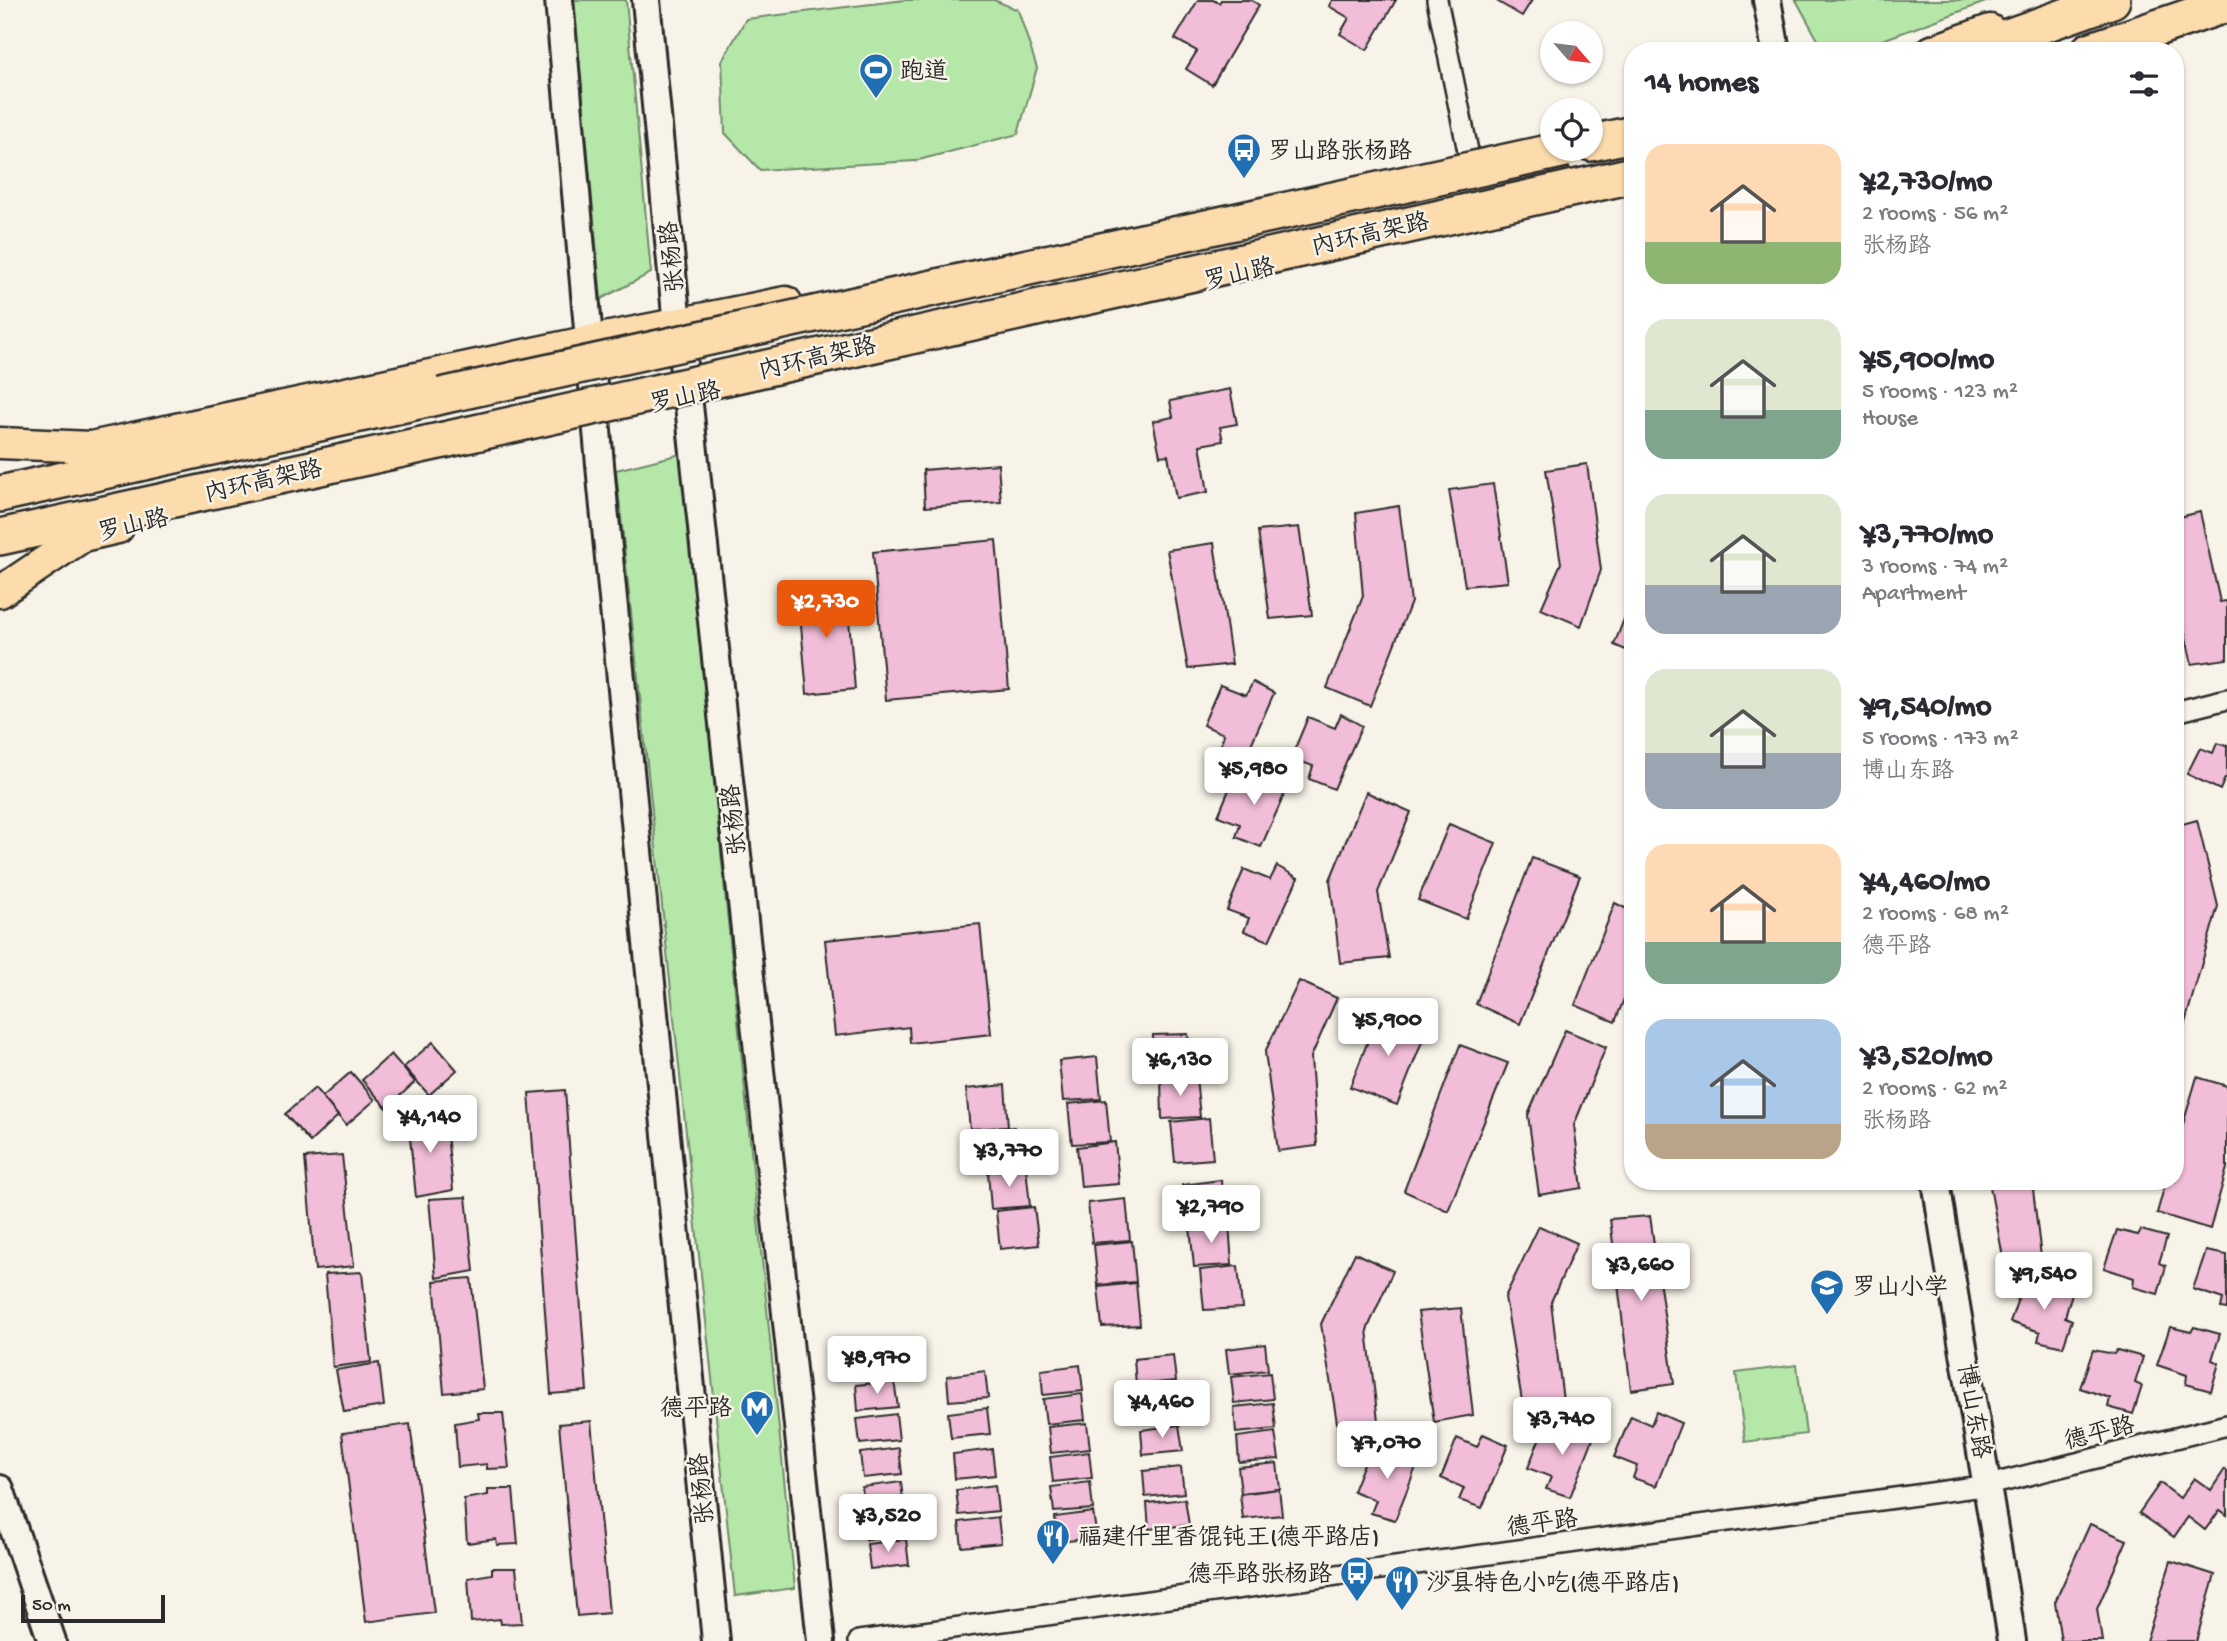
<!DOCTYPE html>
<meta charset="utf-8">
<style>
:root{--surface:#fff;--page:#f7f7f7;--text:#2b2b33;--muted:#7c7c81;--accent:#ea580c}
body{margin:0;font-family:"Gochi Hand","LXGW WenKai TC",sans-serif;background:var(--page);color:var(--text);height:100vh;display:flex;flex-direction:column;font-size:26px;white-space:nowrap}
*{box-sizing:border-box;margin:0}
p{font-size:23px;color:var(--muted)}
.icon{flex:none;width:38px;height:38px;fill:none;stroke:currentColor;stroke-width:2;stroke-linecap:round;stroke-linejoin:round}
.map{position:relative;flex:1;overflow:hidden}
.sheet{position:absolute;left:1624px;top:42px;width:560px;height:1148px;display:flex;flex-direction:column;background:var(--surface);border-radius:28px;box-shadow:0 2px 5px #0004}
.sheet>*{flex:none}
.needle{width:46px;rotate:118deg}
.buttons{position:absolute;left:1540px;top:21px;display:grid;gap:14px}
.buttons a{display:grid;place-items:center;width:63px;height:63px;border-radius:50%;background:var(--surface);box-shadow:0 2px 5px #0004;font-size:35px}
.scale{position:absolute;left:21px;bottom:18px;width:144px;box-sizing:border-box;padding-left:7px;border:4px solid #2b2b2b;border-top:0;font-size:19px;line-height:24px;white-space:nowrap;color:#2b2b2b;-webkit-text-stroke:5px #f7f3e8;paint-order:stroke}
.price{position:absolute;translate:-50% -60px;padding:0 16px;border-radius:7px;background:#fff;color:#222;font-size:23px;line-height:46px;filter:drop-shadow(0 2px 4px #0008)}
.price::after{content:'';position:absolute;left:50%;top:42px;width:21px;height:16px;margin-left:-10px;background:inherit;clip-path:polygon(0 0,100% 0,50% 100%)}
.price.current{background:var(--accent);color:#fff}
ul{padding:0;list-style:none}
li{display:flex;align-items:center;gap:21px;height:175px;padding:0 21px}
li span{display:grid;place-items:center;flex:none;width:196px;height:140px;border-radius:21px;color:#555}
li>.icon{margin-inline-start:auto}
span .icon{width:84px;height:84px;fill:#fffc;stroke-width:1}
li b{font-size:30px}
h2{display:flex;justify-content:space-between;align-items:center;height:84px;padding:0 21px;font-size:30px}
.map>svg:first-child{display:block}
</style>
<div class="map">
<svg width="2227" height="1641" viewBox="0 0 2227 1641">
<rect width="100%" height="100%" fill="#f7f3e8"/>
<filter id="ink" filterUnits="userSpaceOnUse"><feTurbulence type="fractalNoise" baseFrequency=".0143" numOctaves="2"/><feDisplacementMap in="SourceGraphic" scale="14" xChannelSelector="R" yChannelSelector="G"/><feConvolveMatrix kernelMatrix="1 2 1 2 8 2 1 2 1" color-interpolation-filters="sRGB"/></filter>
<g filter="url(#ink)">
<g fill="#b4e7a8" stroke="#70896a" stroke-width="2">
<polygon points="574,0 626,0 651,273 601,299"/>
<polygon points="905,0 994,0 1018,10 1037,68 1018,134 915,161 760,170 725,133 722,61 746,19"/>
<polygon points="1796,0 1991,0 1853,51 1824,51"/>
<polygon points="681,454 795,1588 735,1596 616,470"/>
<polygon points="1797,1365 1806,1434 1745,1442 1736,1373"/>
</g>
<g fill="#f2bdd8" stroke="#2b2b2b" stroke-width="2">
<polygon points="1198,0 1213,0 1219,3 1221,0 1251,0 1259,5 1212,85 1186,69 1197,51 1175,39"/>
<polygon points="1332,0 1396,0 1367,50 1340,34 1349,18 1329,6"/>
<polygon points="1495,0 1532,0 1522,16"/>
<polygon points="1230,389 1237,424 1220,427 1223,441 1200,445 1208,492 1176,498 1168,455 1160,456 1153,421 1173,417 1170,401"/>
<polygon points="998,464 1001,502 925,507 923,470"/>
<polygon points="1587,464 1601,570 1581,626 1541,609 1561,563 1546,470"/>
<polygon points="1493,484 1508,582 1465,586 1449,490"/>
<polygon points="1399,506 1411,602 1370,706 1327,688 1363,596 1356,513"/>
<polygon points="2200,512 2220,602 2227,601 2227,659 2192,664 2175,591 2175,518"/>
<polygon points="1299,527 1312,615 1270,619 1258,531"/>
<polygon points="996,540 1009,689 886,700 873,552"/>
<polygon points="1214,543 1232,664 1188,669 1167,550"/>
<polygon points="846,586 855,689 807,694 798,591"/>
<polygon points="1633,596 1633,653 1614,645"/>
<polygon points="1253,682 1274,693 1246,756 1220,747 1224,734 1203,725 1220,685 1246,695"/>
<polygon points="1341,714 1362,726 1334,789 1309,779 1313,766 1291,758 1308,717 1335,728"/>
<polygon points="2217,743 2226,746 2227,744 2227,779 2225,778 2220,790 2187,774 2200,748 2213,753"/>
<polygon points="1268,772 1289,784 1261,847 1236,837 1240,824 1218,816 1235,775 1261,786"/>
<polygon points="1366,792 1411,812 1378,892 1389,958 1340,963 1330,880"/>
<polygon points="2197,820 2218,906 2183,1030 2175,1027 2175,826"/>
<polygon points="1449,824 1496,843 1466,919 1418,900"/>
<polygon points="1532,858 1580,876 1520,1024 1476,1004"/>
<polygon points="1277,866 1298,878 1269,941 1244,931 1249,918 1227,910 1244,869 1270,880"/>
<polygon points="1615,903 1633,912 1633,976 1615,1022 1575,1005"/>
<polygon points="980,924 991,1034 910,1043 909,1027 835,1036 825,940"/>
<polygon points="1299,981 1337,998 1311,1057 1317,1146 1278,1151 1265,1052"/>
<polygon points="1380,1010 1427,1029 1397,1105 1350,1087"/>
<polygon points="1565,1030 1606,1047 1574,1125 1582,1188 1539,1195 1528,1115"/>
<polygon points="1188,1034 1192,1074 1154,1077 1153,1035"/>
<polygon points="433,1042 457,1070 429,1095 404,1067"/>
<polygon points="1460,1045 1508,1063 1448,1211 1404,1191"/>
<polygon points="391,1054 415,1082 387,1108 362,1080"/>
<polygon points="1097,1057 1101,1099 1063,1101 1059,1061"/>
<polygon points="351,1072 375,1100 346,1125 322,1097"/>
<polygon points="1161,1077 1196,1077 1200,1117 1162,1119"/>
<polygon points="2197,1077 2227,1086 2227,1168 2210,1229 2157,1213 2166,1181 2175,1181 2175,1151"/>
<polygon points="1005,1085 1008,1127 970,1129 966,1089"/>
<polygon points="315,1088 338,1116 310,1142 285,1114"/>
<polygon points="565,1090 587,1391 551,1394 529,1093"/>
<polygon points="1106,1100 1110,1142 1072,1144 1068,1104"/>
<polygon points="445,1116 453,1190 416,1197 408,1118"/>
<polygon points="1209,1118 1213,1159 1175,1162 1171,1122"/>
<polygon points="1014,1127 1018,1165 979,1168 976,1131"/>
<polygon points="1115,1142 1119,1184 1081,1187 1077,1147"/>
<polygon points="342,1155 354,1266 315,1270 305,1158"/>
<polygon points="1026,1167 1030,1206 991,1209 988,1172"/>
<polygon points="1221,1180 1224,1222 1186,1225 1182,1185"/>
<polygon points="1989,1181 2032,1181 2043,1274 2007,1279"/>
<polygon points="466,1197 474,1271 436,1278 429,1199"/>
<polygon points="1126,1199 1130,1240 1092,1243 1088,1203"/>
<polygon points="1034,1207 1039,1245 1000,1249 996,1211"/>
<polygon points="1650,1216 1674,1384 1631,1390 1610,1219"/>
<polygon points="1229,1223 1232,1265 1194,1267 1190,1227"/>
<polygon points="1539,1226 1577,1243 1551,1302 1563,1401 1523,1407 1505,1297"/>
<polygon points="2117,1230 2138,1235 2141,1230 2167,1237 2159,1263 2166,1266 2158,1294 2133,1287 2134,1278 2104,1268"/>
<polygon points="1132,1241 1136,1282 1098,1285 1094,1245"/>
<polygon points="2206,1251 2227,1255 2227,1309 2221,1308 2223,1299 2193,1289"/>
<polygon points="1355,1253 1393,1271 1367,1330 1379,1429 1339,1435 1321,1324"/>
<polygon points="1238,1266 1242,1308 1204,1310 1200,1270"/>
<polygon points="362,1272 371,1362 333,1367 325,1274"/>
<polygon points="471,1278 483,1389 444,1393 434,1281"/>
<polygon points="1136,1283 1140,1325 1102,1327 1098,1287"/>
<polygon points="2047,1283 2073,1290 2065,1317 2072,1320 2063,1347 2038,1341 2040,1332 2010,1322 2023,1284 2044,1288"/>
<polygon points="1461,1308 1473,1415 1434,1422 1418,1312"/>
<polygon points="2170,1327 2191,1332 2194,1327 2220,1334 2212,1360 2219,1363 2211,1391 2186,1384 2187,1375 2157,1365"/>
<polygon points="1265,1344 1268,1370 1229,1374 1226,1349"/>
<polygon points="2093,1350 2114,1354 2117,1350 2143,1357 2135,1383 2142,1386 2133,1414 2108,1407 2110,1398 2080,1388"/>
<polygon points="1173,1355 1176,1381 1136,1385 1134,1359"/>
<polygon points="379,1363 384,1406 344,1412 336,1370"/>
<polygon points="1080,1365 1083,1391 1043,1395 1041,1370"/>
<polygon points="985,1371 988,1398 949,1401 947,1376"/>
<polygon points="1270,1373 1273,1399 1234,1403 1231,1377"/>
<polygon points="894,1381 898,1407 858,1411 856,1385"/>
<polygon points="1176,1390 1179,1416 1139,1420 1137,1395"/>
<polygon points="1082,1394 1085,1420 1046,1424 1043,1399"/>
<polygon points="1273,1403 1276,1429 1236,1433 1234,1407"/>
<polygon points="987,1408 990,1434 951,1438 948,1413"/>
<polygon points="1656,1412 1681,1423 1656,1486 1633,1478 1637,1466 1614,1457 1631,1416 1651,1425"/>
<polygon points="478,1413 503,1413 509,1468 487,1469 487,1464 458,1467 455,1423 479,1419"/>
<polygon points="896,1414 899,1440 860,1444 857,1419"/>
<polygon points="591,1421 609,1613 577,1616 559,1424"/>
<polygon points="1087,1423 1090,1449 1051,1453 1048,1427"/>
<polygon points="1570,1423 1595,1434 1570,1497 1546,1489 1551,1477 1528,1468 1544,1427 1565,1436"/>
<polygon points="410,1424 434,1613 366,1622 342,1433"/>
<polygon points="1179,1425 1183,1451 1143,1455 1141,1430"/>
<polygon points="1275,1432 1279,1459 1239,1462 1237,1437"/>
<polygon points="1483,1434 1508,1445 1482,1508 1459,1500 1464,1488 1441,1478 1457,1438 1477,1447"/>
<polygon points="1395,1446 1420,1457 1395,1520 1371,1513 1376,1500 1353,1491 1369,1451 1390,1460"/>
<polygon points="899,1448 902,1474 863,1478 860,1453"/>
<polygon points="992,1449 995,1475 955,1479 953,1454"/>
<polygon points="1089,1452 1092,1478 1053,1482 1050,1457"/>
<polygon points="1277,1463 1280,1489 1241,1493 1238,1467"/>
<polygon points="1181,1467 1184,1493 1145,1497 1143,1471"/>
<polygon points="2225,1469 2227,1471 2227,1515 2220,1510 2205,1530 2188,1517 2174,1537 2139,1513 2160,1483 2180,1498 2194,1478 2211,1490"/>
<polygon points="901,1482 904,1508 865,1512 862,1487"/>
<polygon points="1090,1482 1093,1509 1054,1512 1051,1487"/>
<polygon points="995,1485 998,1511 959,1515 956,1490"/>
<polygon points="488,1489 513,1489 518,1544 497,1545 496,1539 467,1543 464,1499 488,1495"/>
<polygon points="1279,1489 1282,1515 1243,1519 1240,1494"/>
<polygon points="1185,1499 1189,1525 1149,1529 1147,1503"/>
<polygon points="902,1510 905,1536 866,1540 863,1515"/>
<polygon points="1093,1512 1097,1538 1057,1542 1055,1517"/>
<polygon points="998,1517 1001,1543 962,1547 959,1522"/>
<polygon points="2090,1524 2127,1540 2097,1609 2102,1641 2061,1641 2055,1602"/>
<polygon points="906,1539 909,1565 870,1569 867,1544"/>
<polygon points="2171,1561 2215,1575 2196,1641 2146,1641"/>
<polygon points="492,1568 516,1568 522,1623 501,1624 500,1619 471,1622 468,1578 492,1574"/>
</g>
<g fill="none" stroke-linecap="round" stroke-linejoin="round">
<g stroke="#2b2b2b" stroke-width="24">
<g id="street">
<polyline points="1437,0 1469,156"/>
<polyline points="2175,712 2227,699"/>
<polyline points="859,1641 1989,1485 2227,1425"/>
</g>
</g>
<g stroke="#2b2b2b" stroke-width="32">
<g id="secondary">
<polyline points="559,0 602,487 716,1641"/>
<polyline points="646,0 677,325 688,396 821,1641"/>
<polyline points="1767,0 1776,51"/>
<path d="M1936,1181c23,154 53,306 76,460"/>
<polyline points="0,1489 52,1641"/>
</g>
</g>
<g stroke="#2b2b2b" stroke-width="35">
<g id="primary">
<polyline points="1932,51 1990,30"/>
<polyline points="0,443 91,447 590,341 786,302"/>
<polyline points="0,592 83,536 118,528"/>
</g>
</g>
<g stroke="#2b2b2b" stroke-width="40">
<g id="highway">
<polyline points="1968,51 2112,0"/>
<polyline points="2089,51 2227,4"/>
<polyline points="1591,143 1633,134"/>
<polyline points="0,494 441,396"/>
<polyline points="0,537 444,440"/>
</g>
</g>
<use href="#street" stroke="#f7f3e8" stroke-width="19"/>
<use href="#secondary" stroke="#f7f3e8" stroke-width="26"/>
<use href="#primary" stroke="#fcdcac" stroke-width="30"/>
<use href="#highway" stroke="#fcdcac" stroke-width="35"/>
<g stroke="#2b2b2b" stroke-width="40" stroke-linecap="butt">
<g id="highway-bridge">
<polyline points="441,396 1566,149"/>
<polyline points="444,440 1633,175"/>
</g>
</g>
<use href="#highway-bridge" stroke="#fcdcac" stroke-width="35"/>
</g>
</g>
<defs>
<g id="stadium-pin" transform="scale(1.75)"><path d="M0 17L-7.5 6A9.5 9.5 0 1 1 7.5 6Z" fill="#1f6fb2" stroke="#f7f3e8"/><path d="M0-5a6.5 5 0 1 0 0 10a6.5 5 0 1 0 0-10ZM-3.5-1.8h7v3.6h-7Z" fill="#fff"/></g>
<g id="bus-pin" transform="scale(1.75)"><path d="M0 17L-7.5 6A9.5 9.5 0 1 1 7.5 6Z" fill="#1f6fb2" stroke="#f7f3e8"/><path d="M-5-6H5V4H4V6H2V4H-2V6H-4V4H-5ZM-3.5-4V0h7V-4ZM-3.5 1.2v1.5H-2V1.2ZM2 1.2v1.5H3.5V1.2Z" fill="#fff"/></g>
<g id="school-pin" transform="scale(1.75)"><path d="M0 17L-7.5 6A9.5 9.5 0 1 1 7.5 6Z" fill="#1f6fb2" stroke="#f7f3e8"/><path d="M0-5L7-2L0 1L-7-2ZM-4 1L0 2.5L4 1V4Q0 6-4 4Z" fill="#fff"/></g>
<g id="metro-pin" transform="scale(1.75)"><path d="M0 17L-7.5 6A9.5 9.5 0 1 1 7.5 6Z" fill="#1f6fb2" stroke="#f7f3e8"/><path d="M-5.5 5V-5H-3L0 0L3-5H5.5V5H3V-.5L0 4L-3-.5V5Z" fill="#fff"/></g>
<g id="restaurant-pin" transform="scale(1.75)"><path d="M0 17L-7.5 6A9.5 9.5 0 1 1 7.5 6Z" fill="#1f6fb2" stroke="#f7f3e8"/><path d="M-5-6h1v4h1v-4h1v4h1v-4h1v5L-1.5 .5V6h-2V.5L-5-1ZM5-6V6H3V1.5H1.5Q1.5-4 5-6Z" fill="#fff"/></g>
</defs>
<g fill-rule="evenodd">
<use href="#stadium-pin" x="876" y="70"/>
<use href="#bus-pin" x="1244" y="150"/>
<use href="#school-pin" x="1827" y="1286"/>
<use href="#metro-pin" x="757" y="1407"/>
<use href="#restaurant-pin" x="1053" y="1536"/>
<use href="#bus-pin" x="1357" y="1573"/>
<use href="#restaurant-pin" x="1402" y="1582"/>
</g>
<g text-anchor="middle" stroke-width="5" stroke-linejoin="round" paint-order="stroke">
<g font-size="24" fill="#2b2b2b" stroke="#f7f3e8" text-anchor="start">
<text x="900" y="78">跑道</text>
<text x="1268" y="158">罗山路张杨路</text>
<text x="1852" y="1294">罗山小学</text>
<text x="732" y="1415" text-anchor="end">德平路</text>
<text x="1078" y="1544">福建仟里香馄钝王(德平路店)</text>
<text x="1332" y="1581" text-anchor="end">德平路张杨路</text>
<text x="1426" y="1590">沙县特色小吃(德平路店)</text>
</g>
<g font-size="24" fill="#2b2b2b" stroke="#f7f3e8">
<text transform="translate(1370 233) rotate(-13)" y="8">内环高架路</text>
<text transform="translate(671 257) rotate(-96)" y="8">张杨路</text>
<text transform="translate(1239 273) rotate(-13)" y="8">罗山路</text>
<text transform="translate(817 357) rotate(-13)" y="8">内环高架路</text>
<text transform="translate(685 396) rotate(-12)" y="8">罗山路</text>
<text transform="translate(263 480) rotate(-13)" y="8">内环高架路</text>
<text transform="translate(133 524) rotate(-13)" y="8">罗山路</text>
<text transform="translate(733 820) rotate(-96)" y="8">张杨路</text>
<text transform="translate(1975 1411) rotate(80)" y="8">博山东路</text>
<text transform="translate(2099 1432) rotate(-14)" y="8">德平路</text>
<text transform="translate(701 1489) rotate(-96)" y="8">张杨路</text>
<text transform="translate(1542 1522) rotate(-8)" y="8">德平路</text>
</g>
</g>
</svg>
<div class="buttons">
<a><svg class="needle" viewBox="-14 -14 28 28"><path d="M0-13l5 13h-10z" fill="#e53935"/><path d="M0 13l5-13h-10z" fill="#7c7c81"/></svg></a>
<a><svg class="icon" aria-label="locate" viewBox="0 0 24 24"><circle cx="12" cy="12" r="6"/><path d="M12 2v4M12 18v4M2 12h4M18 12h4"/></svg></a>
</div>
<div class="scale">50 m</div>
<b class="price current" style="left:826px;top:640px">¥2,730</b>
<b class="price" style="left:1254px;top:807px">¥5,980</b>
<b class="price" style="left:1388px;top:1058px">¥5,900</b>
<b class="price" style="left:1180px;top:1098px">¥6,130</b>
<b class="price" style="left:430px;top:1155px">¥4,140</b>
<b class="price" style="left:1009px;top:1189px">¥3,770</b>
<b class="price" style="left:1211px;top:1245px">¥2,790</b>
<b class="price" style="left:1641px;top:1303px">¥3,660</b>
<b class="price" style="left:2044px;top:1312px">¥9,540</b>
<b class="price" style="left:877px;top:1396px">¥8,970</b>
<b class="price" style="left:1162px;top:1440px">¥4,460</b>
<b class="price" style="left:1562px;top:1457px">¥3,740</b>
<b class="price" style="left:1387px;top:1481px">¥7,070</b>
<b class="price" style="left:888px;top:1554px">¥3,520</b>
<section class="sheet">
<h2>14 homes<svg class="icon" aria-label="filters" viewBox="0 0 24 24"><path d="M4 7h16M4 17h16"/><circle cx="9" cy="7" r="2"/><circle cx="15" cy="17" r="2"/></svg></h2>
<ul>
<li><span style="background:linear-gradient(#ffd9b3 70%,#8fb573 0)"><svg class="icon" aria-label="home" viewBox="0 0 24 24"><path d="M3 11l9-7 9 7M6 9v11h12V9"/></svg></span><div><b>¥2,730/mo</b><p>2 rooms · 56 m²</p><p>张杨路</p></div></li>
<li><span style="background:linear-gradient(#dfe7d0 65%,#7fa58c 0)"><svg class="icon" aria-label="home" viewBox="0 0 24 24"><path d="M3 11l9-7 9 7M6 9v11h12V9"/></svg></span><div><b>¥5,900/mo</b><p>5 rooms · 123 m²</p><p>House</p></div></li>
<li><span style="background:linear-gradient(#dfe7d0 65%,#9aa5b1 0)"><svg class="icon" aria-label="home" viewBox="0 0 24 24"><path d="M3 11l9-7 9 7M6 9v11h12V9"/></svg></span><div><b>¥3,770/mo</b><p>3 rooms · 74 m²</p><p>Apartment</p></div></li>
<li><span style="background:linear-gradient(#dfe7d0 60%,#9aa5b1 0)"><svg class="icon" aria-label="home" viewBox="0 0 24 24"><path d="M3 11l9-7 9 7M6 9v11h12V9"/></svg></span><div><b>¥9,540/mo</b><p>5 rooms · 173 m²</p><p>博山东路</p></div></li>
<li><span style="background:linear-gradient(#ffd9b3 70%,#7fa58c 0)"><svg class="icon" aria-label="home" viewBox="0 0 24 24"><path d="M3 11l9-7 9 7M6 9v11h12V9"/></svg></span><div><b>¥4,460/mo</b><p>2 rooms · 68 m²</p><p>德平路</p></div></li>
<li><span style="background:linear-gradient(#a9c7e8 75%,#b9a48a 0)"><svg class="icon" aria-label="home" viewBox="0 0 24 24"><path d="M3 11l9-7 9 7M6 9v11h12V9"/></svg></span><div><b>¥3,520/mo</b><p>2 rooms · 62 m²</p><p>张杨路</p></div></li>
</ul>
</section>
</div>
